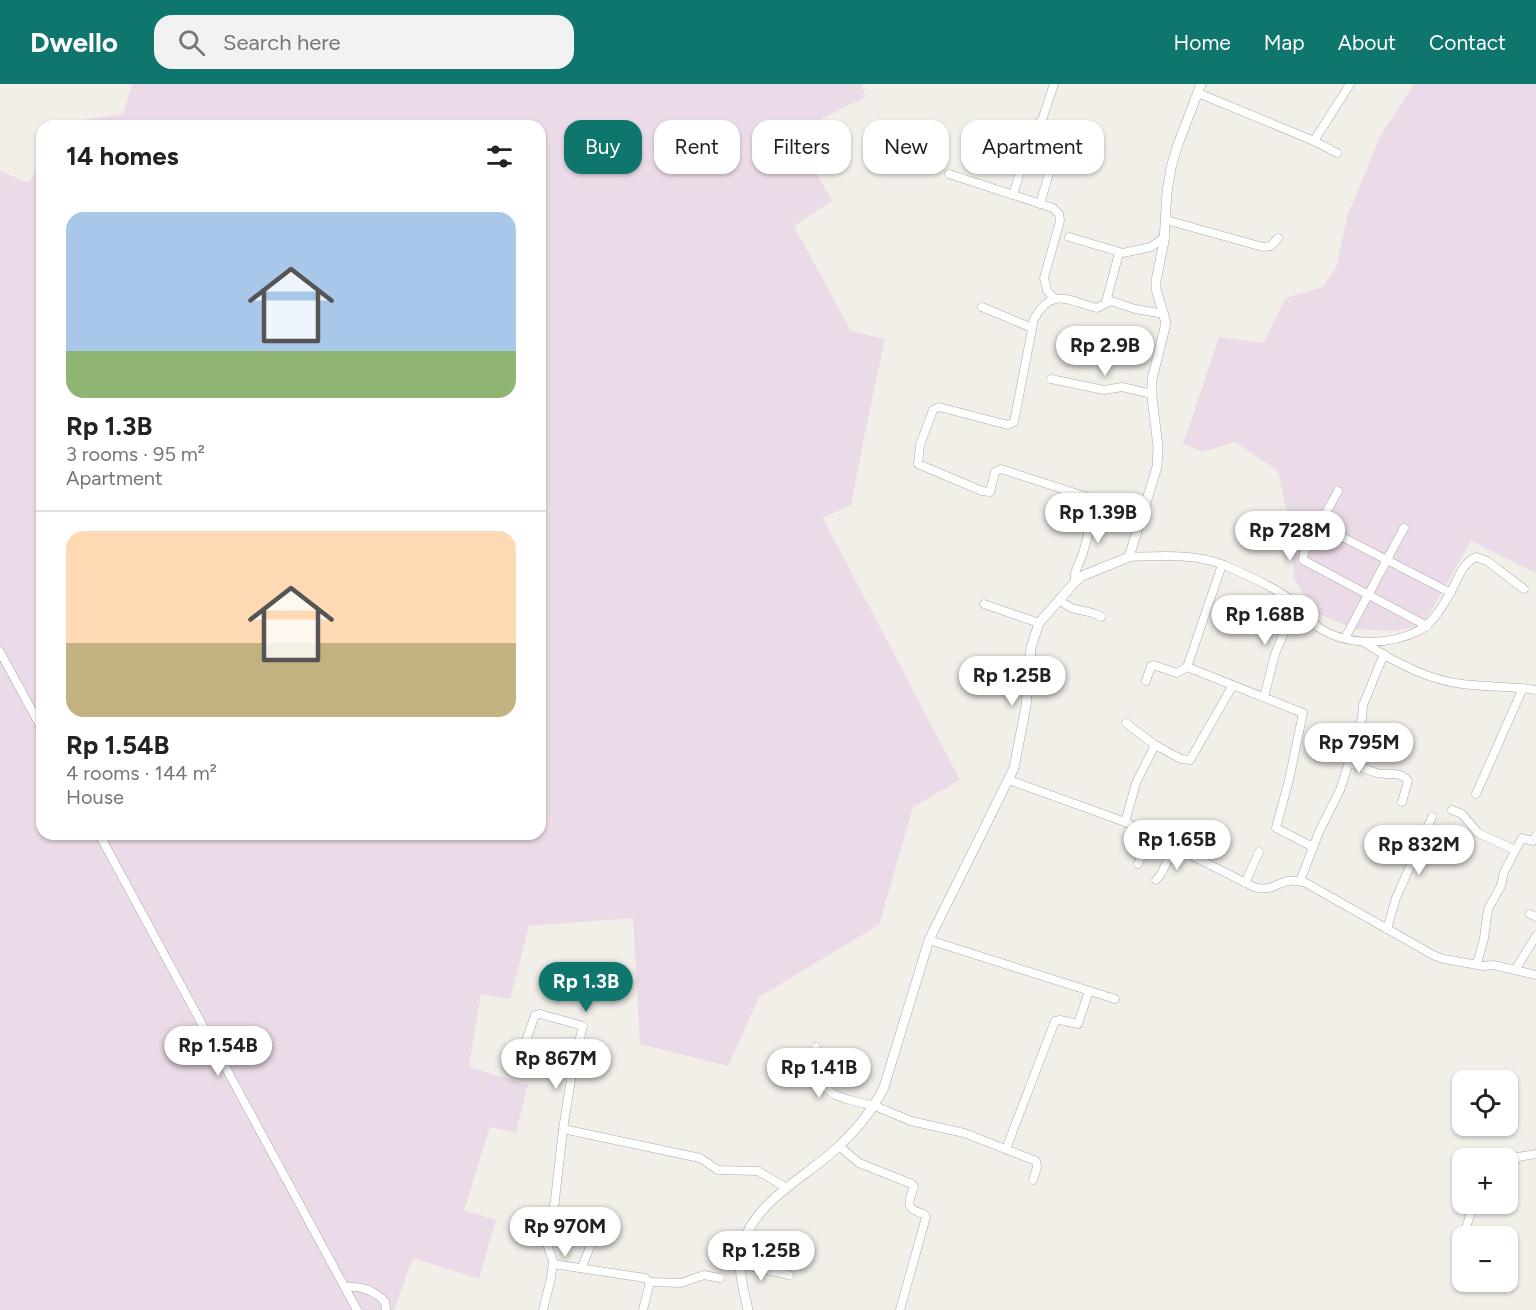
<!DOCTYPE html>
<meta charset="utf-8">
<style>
:root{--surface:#fff;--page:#f2f2f2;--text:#222;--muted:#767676;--line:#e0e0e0;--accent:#0f766e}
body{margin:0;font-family:Figtree,sans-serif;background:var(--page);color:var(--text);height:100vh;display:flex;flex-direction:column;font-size:22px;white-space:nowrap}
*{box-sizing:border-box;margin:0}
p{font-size:20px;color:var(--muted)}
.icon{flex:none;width:33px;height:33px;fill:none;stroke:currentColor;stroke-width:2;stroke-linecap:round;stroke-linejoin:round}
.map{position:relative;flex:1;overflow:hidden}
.details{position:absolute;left:36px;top:36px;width:510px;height:720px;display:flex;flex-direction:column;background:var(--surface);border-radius:18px;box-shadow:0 2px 4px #0004}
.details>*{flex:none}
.guide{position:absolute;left:564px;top:36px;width:570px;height:54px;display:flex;gap:12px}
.tools{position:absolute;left:1452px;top:986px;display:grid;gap:12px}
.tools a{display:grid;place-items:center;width:66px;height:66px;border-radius:12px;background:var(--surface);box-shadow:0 2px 4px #0004;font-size:30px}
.price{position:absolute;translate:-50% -51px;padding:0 14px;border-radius:21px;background:#fff;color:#222;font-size:20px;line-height:39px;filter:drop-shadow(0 2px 3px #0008)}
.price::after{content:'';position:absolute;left:50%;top:36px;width:18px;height:14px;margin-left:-9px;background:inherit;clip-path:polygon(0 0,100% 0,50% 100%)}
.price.on{background:var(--accent);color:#fff}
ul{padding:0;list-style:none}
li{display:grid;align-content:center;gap:12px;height:318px;padding:0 30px}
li+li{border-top:2px solid var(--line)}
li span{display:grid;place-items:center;height:186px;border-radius:18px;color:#555}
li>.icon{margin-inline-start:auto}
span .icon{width:108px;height:108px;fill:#fffc;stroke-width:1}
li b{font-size:26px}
h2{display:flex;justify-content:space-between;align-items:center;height:72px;padding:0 30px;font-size:26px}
.tag{padding:0 21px;border-radius:18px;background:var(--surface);box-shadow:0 2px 4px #0004;font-size:21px;line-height:54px}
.tag.on{background:var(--accent);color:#fff}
header{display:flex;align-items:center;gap:36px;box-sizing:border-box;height:84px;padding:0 30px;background:var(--accent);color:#fff}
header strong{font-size:28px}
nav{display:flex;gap:33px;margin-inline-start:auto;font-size:21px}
.search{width:420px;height:54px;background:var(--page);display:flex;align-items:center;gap:15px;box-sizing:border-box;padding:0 21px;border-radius:18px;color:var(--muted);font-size:22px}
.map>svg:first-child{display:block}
</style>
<header>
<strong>Dwello</strong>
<div class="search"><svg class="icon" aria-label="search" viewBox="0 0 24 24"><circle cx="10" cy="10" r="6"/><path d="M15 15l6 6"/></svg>Search here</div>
<nav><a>Home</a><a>Map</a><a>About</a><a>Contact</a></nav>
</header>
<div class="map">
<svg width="1536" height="1226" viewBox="0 0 1536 1226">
<rect width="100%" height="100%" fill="#f2efe9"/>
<g fill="#ebdbe8">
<polygon points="132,0 861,0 866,13 794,48 832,117 794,142 851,247 885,255 864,353 851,421 823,434 960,696 913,723 879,841 759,913 728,982 640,960 633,834 529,842 510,915 481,910 469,983 528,1001 516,1049 490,1043 464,1126 496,1136 479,1195 413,1174 394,1226 0,1226 0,87 29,99 42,76 42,750 540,750 540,42 61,42 63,39 123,30"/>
<polygon points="1414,0 1536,0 1536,489 1471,457 1423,541 1396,547 1355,545 1315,528 1294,495 1293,457 1278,387 1235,358 1203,368 1183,360 1219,253 1263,259 1286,214 1323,203 1336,184 1348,130 1381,51"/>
</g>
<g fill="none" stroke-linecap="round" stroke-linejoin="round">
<g stroke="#a9a9a9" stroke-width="9">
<g id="minor">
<polyline points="1198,9 1314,57 1350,0"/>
<polyline points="1314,57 1337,69"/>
<polyline points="949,90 1053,124 1059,130 1060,137 1044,194 1047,206 1054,215"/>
<polyline points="1013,111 1034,43 1042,36 1054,0"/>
<polyline points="1040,120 1050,86"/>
<polyline points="1166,136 1263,163 1271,162 1278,154"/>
<polyline points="1069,153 1123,169 1151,163 1165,153"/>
<polyline points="1106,218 1119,169"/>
<polyline points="982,223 1032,244"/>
<polyline points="1051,295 1104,306 1122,303 1152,310"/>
<polyline points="1338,407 1304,469 1303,476 1427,542"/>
<path d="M1143,431l-142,-46 -6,3 -5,20 -8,-1 -64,-27 2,-19 13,-35 6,-3 69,18 6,-3 20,-103c18,-33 35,-18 63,-11l14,-7 24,8 29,5"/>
<polyline points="1319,441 1451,509"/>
<path d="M1129,473c31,-1 66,-4 95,8 22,10 54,23 72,39 8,7 14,16 22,23 28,19 70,19 100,4 14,-6 25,-25 32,-38 8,-13 11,-29 26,-36l11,4 37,28"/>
<polyline points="1222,481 1187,583 1303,629 1289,696 1276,744 1313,763"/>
<polyline points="1075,498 1075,489 1083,469 1097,418"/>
<path d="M1059,515c16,16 26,8 42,18"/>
<polyline points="984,520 1039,539"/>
<polyline points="1345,554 1404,444"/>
<path d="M1365,559c29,19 62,37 97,41 25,3 49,2 74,6"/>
<polyline points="0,568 42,645"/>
<polyline points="1146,597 1151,582 1153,581 1177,589 1187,583"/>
<polyline points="1264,613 1275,570 1296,520"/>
<polyline points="1126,639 1155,661"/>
<path d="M1349,678c9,4 18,8 28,11 11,3 23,-3 31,8l-6,21"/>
<path d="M1009,696l116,42 129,65c24,7 24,-13 52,-4l129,73 9,3 39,7 10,-1 43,10"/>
<polyline points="1476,710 1523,604"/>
<polyline points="1452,726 1462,730 1478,749 1515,766"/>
<polyline points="1125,738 1136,699 1155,661 1181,675 1190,676 1233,601"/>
<polyline points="99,750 357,1226"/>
<polyline points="1138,780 1150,751"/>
<polyline points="1156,796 1161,790 1175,762"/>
<polyline points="1300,797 1319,748 1340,706 1358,650 1362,634 1363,621 1384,570"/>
<polyline points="1245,799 1259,768"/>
<polyline points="1530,830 1536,833"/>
<polyline points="1387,845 1396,814 1432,733"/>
<polyline points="929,856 1115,915"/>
<polyline points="1477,880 1484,854 1488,825 1501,802 1504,788 1522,754 1533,757 1536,752"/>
<polyline points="1515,886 1536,852"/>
<polyline points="816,963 820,980 816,995 833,1010 846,1015 875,1022 911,1037 964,1049 1036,1077 1037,1083 1033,1096"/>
<polyline points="563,1045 700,1074 718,1086 758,1087 785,1103"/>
<path d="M839,1062l20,17 53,21 2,3c-6,16 -9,22 10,27l2,3 -26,93"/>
<polyline points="1006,1065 1055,937 1060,936 1078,940 1089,907"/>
<polyline points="1508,1088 1518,1073 1536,1070"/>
<polyline points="1465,1146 1472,1126 1477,1119"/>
<polyline points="553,1180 645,1194 650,1198 643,1226"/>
<polyline points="740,1180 789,1191"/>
<path d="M582,1184c4,-14 11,-25 15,-39"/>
<polyline points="650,1198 681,1199 704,1191 720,1194"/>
<path d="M345,1203c16,-1 29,3 40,15l1,8"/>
<polyline points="543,1226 551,1194 553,1177 548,1163 548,1152 555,1116 563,1045 574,977 529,961 527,954 535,931 540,930 583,942 574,977"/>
</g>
</g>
<g stroke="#a9a9a9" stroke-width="10">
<path id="tertiary" d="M748,1226c-3,-15 -9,-34 -8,-50 4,-56 66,-81 100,-115 19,-18 33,-35 44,-58l45,-147 85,-172 12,-62 5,-58 8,-25 36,-41 7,-6 47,-19 28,-90 1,-20 -6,-50v-18l14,-56 -10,-34v-8l8,-40 3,-49 4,-24 6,-21 24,-63"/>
</g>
<use href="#minor" stroke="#fff" stroke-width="8"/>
<use href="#tertiary" stroke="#fff" stroke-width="9"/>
</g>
</svg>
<div class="tools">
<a><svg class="icon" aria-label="locate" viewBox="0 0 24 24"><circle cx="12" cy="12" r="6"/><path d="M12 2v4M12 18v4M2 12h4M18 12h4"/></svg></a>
<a>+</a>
<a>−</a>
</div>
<b class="price" style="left:1105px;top:293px">Rp 2.9B</b>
<b class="price" style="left:1098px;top:460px">Rp 1.39B</b>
<b class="price" style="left:1290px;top:478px">Rp 728M</b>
<b class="price" style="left:1265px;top:562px">Rp 1.68B</b>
<b class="price" style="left:1012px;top:623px">Rp 1.25B</b>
<b class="price" style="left:1359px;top:690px">Rp 795M</b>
<b class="price" style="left:1177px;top:787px">Rp 1.65B</b>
<b class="price" style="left:1419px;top:792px">Rp 832M</b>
<b class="price on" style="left:586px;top:929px">Rp 1.3B</b>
<b class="price" style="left:218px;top:993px">Rp 1.54B</b>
<b class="price" style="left:556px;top:1006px">Rp 867M</b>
<b class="price" style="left:819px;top:1015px">Rp 1.41B</b>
<b class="price" style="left:565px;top:1174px">Rp 970M</b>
<b class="price" style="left:761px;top:1198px">Rp 1.25B</b>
<div class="guide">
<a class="tag on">Buy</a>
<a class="tag">Rent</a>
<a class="tag">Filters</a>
<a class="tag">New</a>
<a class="tag">Apartment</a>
</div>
<section class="details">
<h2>14 homes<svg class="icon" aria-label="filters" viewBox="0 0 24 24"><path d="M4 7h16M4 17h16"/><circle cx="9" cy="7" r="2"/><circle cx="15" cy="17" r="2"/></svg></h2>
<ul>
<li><span style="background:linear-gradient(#a9c7e8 75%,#8fb573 0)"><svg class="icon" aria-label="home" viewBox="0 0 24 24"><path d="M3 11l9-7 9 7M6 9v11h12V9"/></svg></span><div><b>Rp 1.3B</b><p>3 rooms · 95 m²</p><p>Apartment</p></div></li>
<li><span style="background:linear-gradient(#ffd9b3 60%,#c2b280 0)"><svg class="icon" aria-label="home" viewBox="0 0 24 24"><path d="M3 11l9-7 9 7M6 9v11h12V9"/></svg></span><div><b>Rp 1.54B</b><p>4 rooms · 144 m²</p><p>House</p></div></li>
</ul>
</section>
</div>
